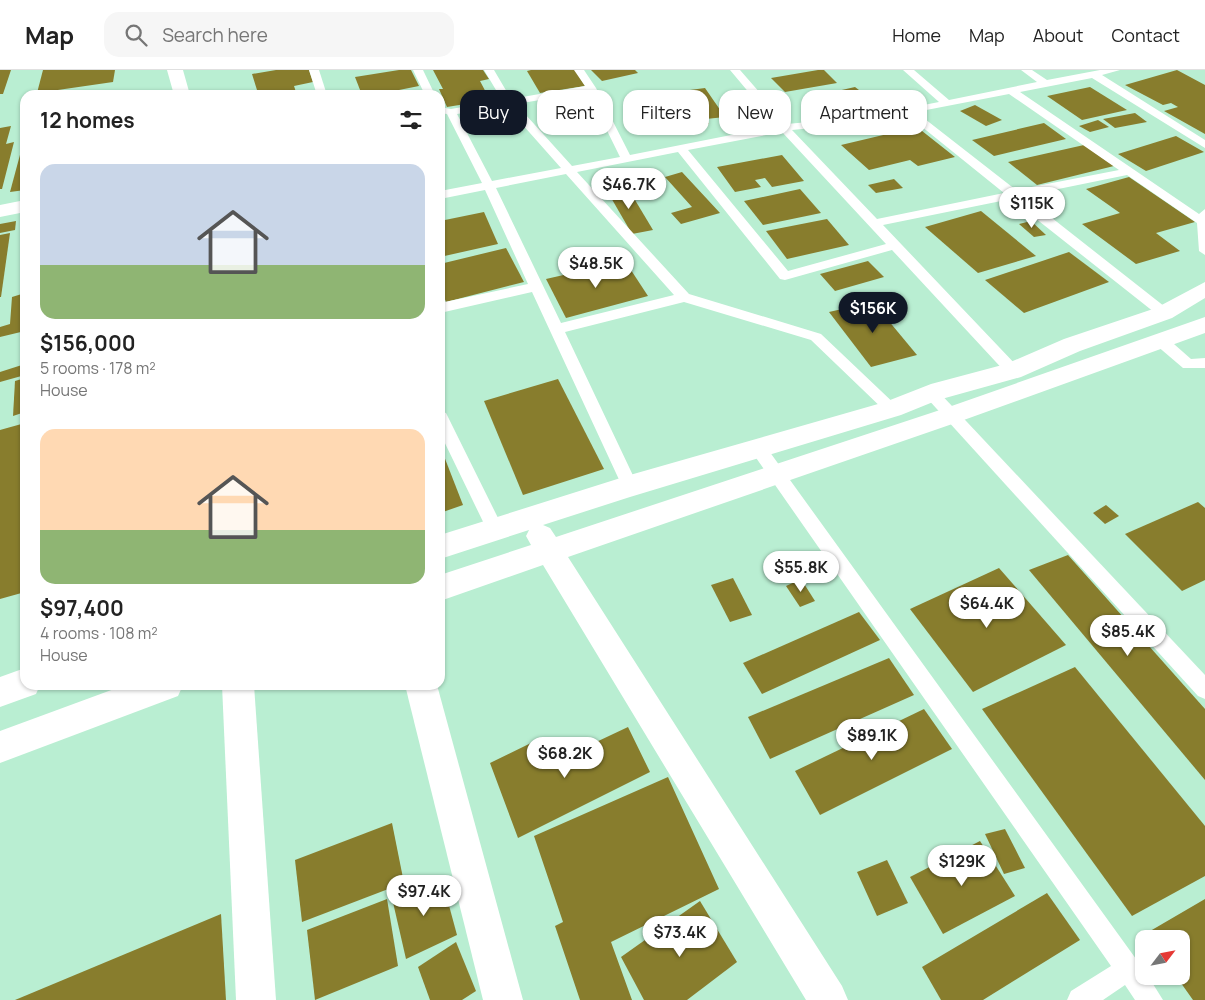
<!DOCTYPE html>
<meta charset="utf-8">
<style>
:root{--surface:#fff;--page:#f6f6f6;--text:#222;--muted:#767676;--line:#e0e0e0;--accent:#111827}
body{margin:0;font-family:Manrope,sans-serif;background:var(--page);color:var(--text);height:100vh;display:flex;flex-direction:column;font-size:19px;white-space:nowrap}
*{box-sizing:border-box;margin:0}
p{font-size:16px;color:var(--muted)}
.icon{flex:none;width:28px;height:28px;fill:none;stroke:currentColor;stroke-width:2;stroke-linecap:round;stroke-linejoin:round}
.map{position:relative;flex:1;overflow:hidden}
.side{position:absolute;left:20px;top:20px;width:425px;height:600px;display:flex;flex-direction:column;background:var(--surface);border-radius:15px;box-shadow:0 1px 4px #0004}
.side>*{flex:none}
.banner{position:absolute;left:460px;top:20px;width:475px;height:45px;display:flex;gap:10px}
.needle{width:32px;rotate:58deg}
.fabs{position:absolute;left:1135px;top:860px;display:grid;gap:10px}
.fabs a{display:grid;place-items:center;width:55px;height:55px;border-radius:10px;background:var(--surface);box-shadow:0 1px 4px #0004;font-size:25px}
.price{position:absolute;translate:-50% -42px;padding:0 11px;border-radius:18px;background:#fff;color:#222;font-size:16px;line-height:32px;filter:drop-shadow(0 1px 2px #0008)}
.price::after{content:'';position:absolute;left:50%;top:30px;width:15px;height:11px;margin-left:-8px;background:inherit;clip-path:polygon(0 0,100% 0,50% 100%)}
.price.selected{background:var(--accent);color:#fff}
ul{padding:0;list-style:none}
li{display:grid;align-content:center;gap:10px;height:265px;padding:0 20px}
li span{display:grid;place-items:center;height:155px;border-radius:15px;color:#555}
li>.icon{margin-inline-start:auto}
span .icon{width:90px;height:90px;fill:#fffc;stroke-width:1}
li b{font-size:21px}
h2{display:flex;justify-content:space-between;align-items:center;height:60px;padding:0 20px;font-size:21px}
.pill{padding:0 18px;border-radius:15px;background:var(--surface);box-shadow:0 1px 4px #0004;font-size:18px;line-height:45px}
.pill.selected{background:var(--accent);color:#fff}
header{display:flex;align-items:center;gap:30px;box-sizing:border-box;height:70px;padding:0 25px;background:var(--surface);border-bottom:1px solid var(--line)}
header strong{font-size:24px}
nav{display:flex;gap:28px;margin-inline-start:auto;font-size:18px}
.search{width:350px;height:45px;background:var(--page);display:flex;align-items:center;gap:12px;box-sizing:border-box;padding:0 18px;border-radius:15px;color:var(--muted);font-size:19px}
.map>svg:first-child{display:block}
</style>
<header>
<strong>Map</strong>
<div class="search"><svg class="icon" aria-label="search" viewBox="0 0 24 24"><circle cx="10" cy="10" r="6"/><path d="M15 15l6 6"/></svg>Search here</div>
<nav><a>Home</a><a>Map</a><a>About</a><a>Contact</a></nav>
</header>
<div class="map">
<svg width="1205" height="930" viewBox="0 0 1205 930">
<rect width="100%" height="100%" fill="#caf8df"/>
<path fill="#b9eed2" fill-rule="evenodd" d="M0,0h1205v930h-1205zM25,25h415v590h-415zM1144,869h37v37h-37z"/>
<g fill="#887d2d">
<polygon points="0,0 11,0 3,24 0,24"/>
<polygon points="43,0 115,0 113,12 37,23"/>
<polygon points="276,0 309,0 313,12 294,16 297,25 241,25 241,23 257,20 252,4"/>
<polygon points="399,0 411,0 419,16 374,25 362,25 355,7"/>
<polygon points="433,0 483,0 489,9 480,11 490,30 447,37 439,19 443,19"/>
<polygon points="531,0 575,0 585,16 540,23 527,1"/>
<polygon points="591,0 635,0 638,3 602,11"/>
<polygon points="818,0 824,0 837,13 785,22 771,8"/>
<polygon points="1177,0 1205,15 1205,64 1164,41 1178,37 1171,33 1163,35 1125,15"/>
<polygon points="855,17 880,36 826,50 802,29"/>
<polygon points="1090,17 1127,40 1082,50 1047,26"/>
<polygon points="705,18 725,47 706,49 709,54 672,59 667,50 660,51 645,26"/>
<polygon points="975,35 1002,50 986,56 960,41"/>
<polygon points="753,43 763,57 737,60 728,46"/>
<polygon points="1135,43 1147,52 1115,58 1103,49"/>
<polygon points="1098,50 1109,57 1090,62 1079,56"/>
<polygon points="1044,53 1066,69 994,86 972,70"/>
<polygon points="11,56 6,74 14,72 2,119 0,119 0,58"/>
<polygon points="917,57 955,87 918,96 910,90 869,100 841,75"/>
<polygon points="1176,66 1204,82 1146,101 1118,84"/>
<polygon points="24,70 25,120 10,122"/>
<polygon points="1084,75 1114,96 1037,115 1008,92"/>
<polygon points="782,85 804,111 772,117 765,108 755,110 761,117 735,122 717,97"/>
<polygon points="682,102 720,143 681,154 671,143 692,137 665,107"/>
<polygon points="1129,107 1195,152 1156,163 1180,181 1136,194 1082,154 1120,143 1086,119"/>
<polygon points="894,109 903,118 876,123 868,115"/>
<polygon points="644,112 652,125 635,128 627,115"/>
<polygon points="626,115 653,160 632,164 606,119"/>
<polygon points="800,119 821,143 763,155 744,131"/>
<polygon points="981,141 1036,186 978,203 925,157"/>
<polygon points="484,142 498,174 440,187 440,151"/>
<polygon points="827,149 849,175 787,189 766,161"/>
<polygon points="16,151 15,160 0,163 0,154"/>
<polygon points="1031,151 1046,165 1034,167 1019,154"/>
<polygon points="10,163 1,227 0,227 0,165"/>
<polygon points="506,178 524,212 446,232 440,217 440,194"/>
<polygon points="1069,182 1109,212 1024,243 985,210"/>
<polygon points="625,191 648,226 566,248 546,209"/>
<polygon points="868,191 884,207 835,221 820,204"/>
<polygon points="25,223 25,261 0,267 0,257 10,254 12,227"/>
<polygon points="873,232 917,285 871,297 829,242"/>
<polygon points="25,294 25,305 0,312 0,302"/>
<polygon points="25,308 25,342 13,346 15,311"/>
<polygon points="558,309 604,399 523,425 484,331"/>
<polygon points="25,353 25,522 0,529 0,360"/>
<polygon points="440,381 442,381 463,435 440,443"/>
<polygon points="1198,432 1205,438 1205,510 1182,521 1125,464"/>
<polygon points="1106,435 1119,446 1105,454 1093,443"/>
<polygon points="1068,485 1205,639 1205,710 1029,500"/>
<polygon points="999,498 1066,575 973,622 910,539"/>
<polygon points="733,508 752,545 730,552 711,515"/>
<polygon points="801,509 815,531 800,537 786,516"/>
<polygon points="859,542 880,570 762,624 743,593"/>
<polygon points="889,588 914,625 770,689 748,647"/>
<polygon points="1075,597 1205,756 1205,806 1132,846 982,639"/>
<polygon points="924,639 952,679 820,745 795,701"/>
<polygon points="628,657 650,702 518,768 490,693 531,673 541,698"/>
<polygon points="668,707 719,819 611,872 632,930 580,930 555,856 563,852 534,766"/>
<polygon points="392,753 404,813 302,852 295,790"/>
<polygon points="1005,759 1025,798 1004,804 985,764"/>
<polygon points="980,771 1015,826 943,864 910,807"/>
<polygon points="887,790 908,833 877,846 857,802"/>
<polygon points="441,806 457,865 406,889 392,828"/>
<polygon points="1047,823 1080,870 983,930 941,930 922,897"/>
<polygon points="387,829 398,896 315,930 307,860"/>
<polygon points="1205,829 1205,930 1193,930 1176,906 1181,906 1181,869 1149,869 1145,864"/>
<polygon points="700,831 737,892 687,930 644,930 621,887"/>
<polygon points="221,844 226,930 15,930"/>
<polygon points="456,872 476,921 462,930 430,930 418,897"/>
</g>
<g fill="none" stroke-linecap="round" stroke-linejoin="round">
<g fill="#fff" fill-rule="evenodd">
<polygon points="309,0 319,0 327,25 317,25"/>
<polygon points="413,0 423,0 435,25 425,25"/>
<path d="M484,0h10l17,29 74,-13 -11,-16h10l12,18 34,67 147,-29 -47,-56h10l47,54 75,-7 77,-15 -36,-32h11l35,30 88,-18 -16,-12h11l15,10 53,-10h20l-18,5 103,65v8l-113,-70 -72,14 179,122 6,-5v46l-6,-4 -2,-28 -70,-48 -103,21 145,114 2,3 -2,3h-10l-148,-117 -128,26 135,142 2,4 -2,4h-10l-116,-125 -107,30 -5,-1 -102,-127 -101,20 112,122 132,40 79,75 -3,4h-10l-76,-73 -127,-38 -119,30 73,154 -2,5 -6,2 -6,-2 -2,-5 -90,-194 -92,21v-10l88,-19 -43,-94 -45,9v-8l42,-8 -35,-69 -7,-1v-6l11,2 51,-9zM588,22l32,65 -48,9 -56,-62zM1009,24l110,76 -103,20 -100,-78zM506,36l55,62 -69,13 -35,-67zM906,44l98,79 -127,26 -85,-89 70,-7zM782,62l104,112 -98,27 -100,-121zM566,104l108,121 -113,28 -65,-135z"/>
<polygon points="1161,266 1166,267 1191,289 1205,288 1205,298 1183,298 1156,275 1154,271"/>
<polygon points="931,317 936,319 1205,605 1205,629 1198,626 926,327 923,323 926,319"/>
<polygon points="440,341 446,343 448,347 501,454 504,459 501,464 495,466 489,464 440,363"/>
<polygon points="758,372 764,374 1144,900 1144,906 1148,906 1163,930 1135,930 1125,915 1103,930 1067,930 1071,921 1111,896 752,382 750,378 752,374"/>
</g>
<g fill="#fff" fill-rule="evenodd">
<polygon points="167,0 183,0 190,25 174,25"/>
<polygon points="25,130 25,142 0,147 0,135"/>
<polygon points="405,615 437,615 523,930 483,930"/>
</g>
<g fill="#fff" fill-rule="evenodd">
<polygon points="1205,212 1205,228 1172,248 1080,281 1021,307 938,330 901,345 630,427 543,455 550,458 556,467 943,339 1205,247 1205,263 961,351 568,487 842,916 848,930 806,930 543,495 440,531 440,505 531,475 526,466 529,460 440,489 440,465 630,405 885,332 931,314 1006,294 1064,269 1156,238"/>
<polygon points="25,598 25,615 40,615 36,624 0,637 0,607"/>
<polygon points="125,615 183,615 178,626 0,693 0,661"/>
<polygon points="222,615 254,615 276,930 236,930"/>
</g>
</g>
</svg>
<div class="fabs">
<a><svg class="needle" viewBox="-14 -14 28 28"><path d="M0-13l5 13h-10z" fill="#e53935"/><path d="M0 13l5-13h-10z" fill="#767676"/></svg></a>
</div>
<b class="price" style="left:629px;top:140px">$46.7K</b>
<b class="price" style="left:1032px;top:159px">$115K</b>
<b class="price" style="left:596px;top:219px">$48.5K</b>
<b class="price selected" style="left:873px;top:264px">$156K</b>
<b class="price" style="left:801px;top:523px">$55.8K</b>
<b class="price" style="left:987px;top:559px">$64.4K</b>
<b class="price" style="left:1128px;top:587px">$85.4K</b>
<b class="price" style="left:872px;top:691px">$89.1K</b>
<b class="price" style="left:565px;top:709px">$68.2K</b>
<b class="price" style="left:962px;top:817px">$129K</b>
<b class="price" style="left:424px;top:847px">$97.4K</b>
<b class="price" style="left:680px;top:888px">$73.4K</b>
<div class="banner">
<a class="pill selected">Buy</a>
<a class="pill">Rent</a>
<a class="pill">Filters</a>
<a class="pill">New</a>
<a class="pill">Apartment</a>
</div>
<section class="side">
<h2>12 homes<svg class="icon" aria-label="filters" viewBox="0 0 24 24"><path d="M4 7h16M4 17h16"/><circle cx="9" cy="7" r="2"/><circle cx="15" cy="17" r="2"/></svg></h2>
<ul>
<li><span style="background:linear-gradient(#c9d6e8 65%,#8fb573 0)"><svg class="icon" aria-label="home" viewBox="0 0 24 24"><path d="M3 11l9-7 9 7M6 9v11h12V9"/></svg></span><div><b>$156,000</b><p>5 rooms · 178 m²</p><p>House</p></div></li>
<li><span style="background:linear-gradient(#ffd9b3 65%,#8fb573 0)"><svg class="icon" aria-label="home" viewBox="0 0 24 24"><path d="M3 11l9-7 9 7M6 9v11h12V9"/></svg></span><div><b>$97,400</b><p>4 rooms · 108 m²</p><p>House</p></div></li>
</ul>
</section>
</div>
